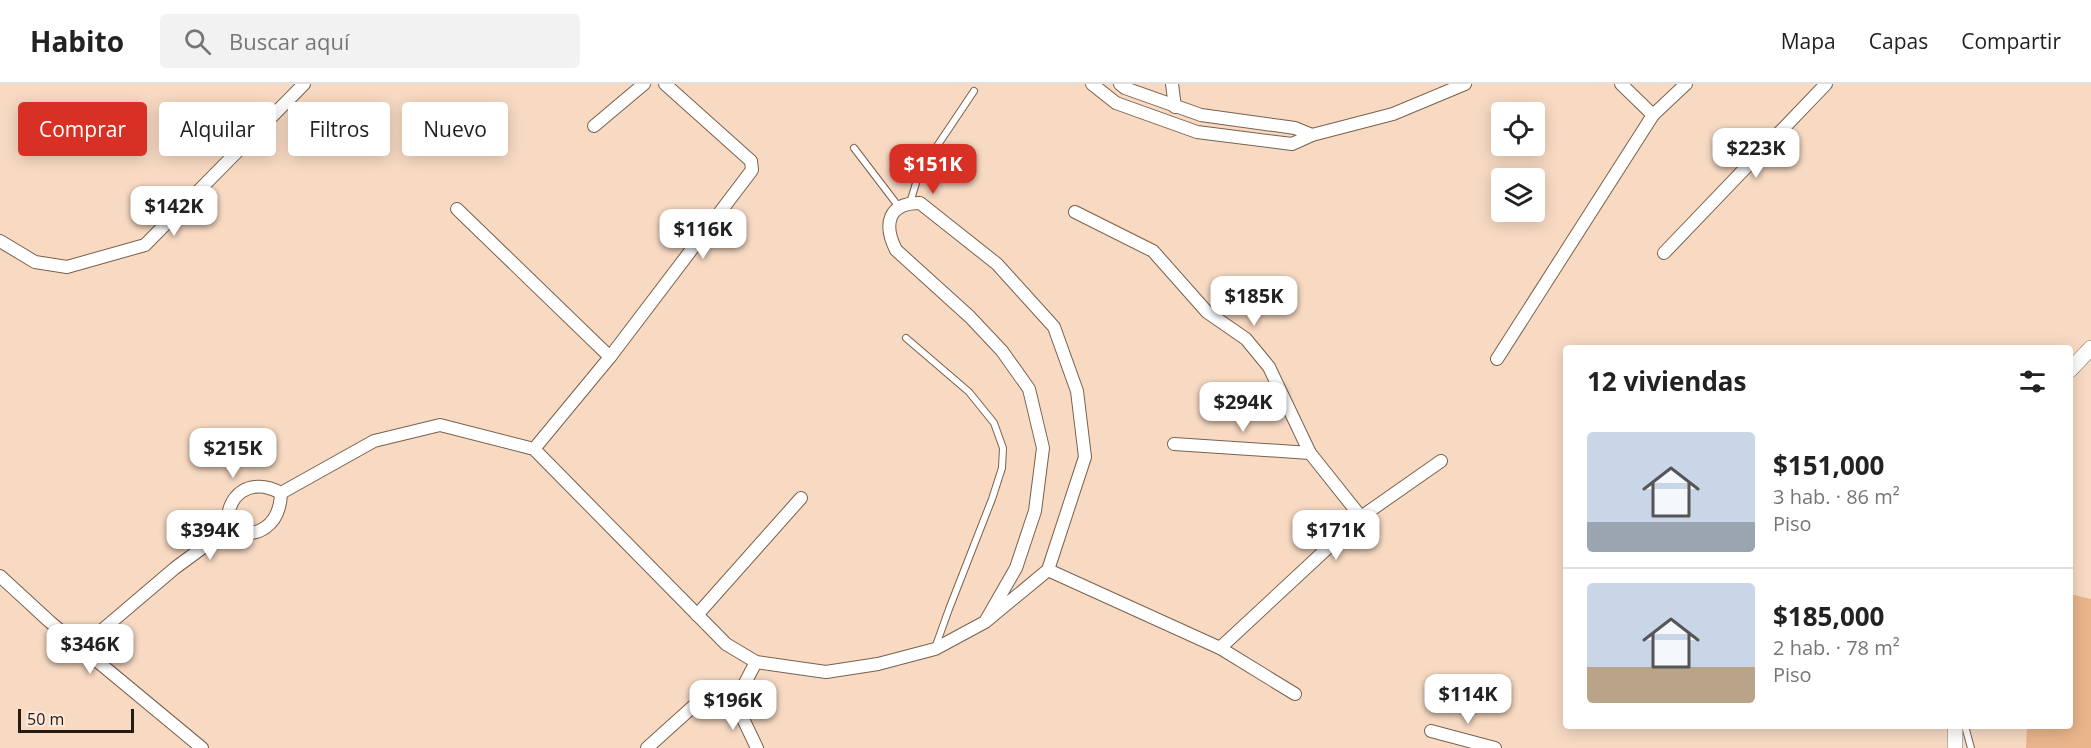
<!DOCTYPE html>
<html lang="es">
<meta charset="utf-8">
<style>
:root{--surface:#fff;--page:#f2f2f2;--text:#222;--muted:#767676;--line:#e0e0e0;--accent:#d93025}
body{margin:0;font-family:"Open Sans",sans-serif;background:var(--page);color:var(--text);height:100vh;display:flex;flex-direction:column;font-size:22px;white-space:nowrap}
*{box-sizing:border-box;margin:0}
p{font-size:20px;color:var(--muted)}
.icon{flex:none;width:33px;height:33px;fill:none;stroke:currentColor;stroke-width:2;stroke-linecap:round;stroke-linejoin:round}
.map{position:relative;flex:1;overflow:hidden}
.panel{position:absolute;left:1563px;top:261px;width:510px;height:384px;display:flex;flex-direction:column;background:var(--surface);border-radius:6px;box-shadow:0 3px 15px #0003}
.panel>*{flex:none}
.banner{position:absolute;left:18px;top:18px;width:570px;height:54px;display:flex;gap:12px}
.fabs{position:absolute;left:1491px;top:18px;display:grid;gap:12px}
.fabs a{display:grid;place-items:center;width:54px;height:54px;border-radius:6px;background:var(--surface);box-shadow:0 3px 15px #0003;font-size:30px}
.scale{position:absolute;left:18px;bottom:15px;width:116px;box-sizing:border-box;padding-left:6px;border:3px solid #251a12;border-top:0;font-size:16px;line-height:21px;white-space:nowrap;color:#251a12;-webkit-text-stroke:4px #fce9dc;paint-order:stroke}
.price{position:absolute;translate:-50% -51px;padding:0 14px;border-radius:12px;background:#fff;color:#222;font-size:20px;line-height:39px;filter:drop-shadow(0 2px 3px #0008)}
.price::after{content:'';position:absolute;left:50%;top:36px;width:18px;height:14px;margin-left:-9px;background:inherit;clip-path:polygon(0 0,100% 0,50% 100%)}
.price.on{background:var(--accent);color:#fff}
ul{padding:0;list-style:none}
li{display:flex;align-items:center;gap:18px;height:150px;padding:0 24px}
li+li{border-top:2px solid var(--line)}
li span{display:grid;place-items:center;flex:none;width:168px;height:120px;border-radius:6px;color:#555}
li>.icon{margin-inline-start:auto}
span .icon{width:72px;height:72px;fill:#fffc;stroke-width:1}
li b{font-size:26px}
h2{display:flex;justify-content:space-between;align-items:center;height:72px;padding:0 24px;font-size:26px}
.pill{padding:0 21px;border-radius:6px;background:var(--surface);box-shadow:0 3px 15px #0003;font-size:21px;line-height:54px}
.pill.on{background:var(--accent);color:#fff}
header{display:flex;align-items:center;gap:36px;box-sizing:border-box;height:84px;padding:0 30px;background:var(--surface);border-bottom:2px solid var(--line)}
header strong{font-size:28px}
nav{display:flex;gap:33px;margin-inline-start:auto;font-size:21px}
.search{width:420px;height:54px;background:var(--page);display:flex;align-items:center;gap:15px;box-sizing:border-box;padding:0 21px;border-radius:6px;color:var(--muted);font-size:22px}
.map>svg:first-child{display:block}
</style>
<header>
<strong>Habito</strong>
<div class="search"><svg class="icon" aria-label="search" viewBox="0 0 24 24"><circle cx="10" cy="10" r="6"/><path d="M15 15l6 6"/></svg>Buscar aquí</div>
<nav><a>Mapa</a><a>Capas</a><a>Compartir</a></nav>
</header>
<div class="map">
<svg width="2091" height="664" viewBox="0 0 2091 664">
<rect width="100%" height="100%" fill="#f8dac3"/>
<polygon fill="#eab58b" points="2070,510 2091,515 2091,664 2026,664 2027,642 2070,642"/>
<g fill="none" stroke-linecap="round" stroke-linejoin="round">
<g stroke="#7a604c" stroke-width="8">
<g id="service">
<polyline points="854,64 899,123"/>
<polyline points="910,119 919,89 974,7"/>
<polyline points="906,254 969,308 994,339 1003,364 1002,384 992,415 949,525 935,564"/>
<polyline points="1965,642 1971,664"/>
</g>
</g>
<g stroke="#7a604c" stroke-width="14">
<g id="minor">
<polyline points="1092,0 1116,19 1197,48 1292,60 1312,51 1393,30 1465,0"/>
<polyline points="1120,0 1125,4 1201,31 1295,44 1312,51"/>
<polyline points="1172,0 1175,23"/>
<polyline points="1621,0 1653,31 1686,0"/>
<polyline points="594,42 644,0"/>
<polyline points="457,125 610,273"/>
<polyline points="1075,128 1153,167 1207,228 1246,255 1269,283 1310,369 1361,433"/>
<polyline points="0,157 35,178 67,183 145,161 304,0"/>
<polyline points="1664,169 1826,0"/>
<polyline points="1497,275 1653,31"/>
<polyline points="1174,360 1310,369"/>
<polyline points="534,365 610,273 752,86 751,77 665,0"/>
<path d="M281,409l93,-52 66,-16 94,24 192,195 30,18 70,10 52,-8 57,-15 50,-27 63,-52 37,-113 -8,-66 -23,-64 -57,-63 -77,-61c-32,0 -37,21 -24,47l74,67 32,34 27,38 14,59 -8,63 -19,57 -31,54"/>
<path d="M228,445c-4,-34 22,-53 53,-36"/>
<path d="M228,445c30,12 52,-4 53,-36"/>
<polyline points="1048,486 1220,564 1295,610"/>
<polyline points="0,492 50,538 202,664"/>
<polyline points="697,531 801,414"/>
<polyline points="81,564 175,484 228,445"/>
<polyline points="1220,564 1361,433 1441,377"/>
<polyline points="735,618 757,664"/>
<polyline points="735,618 756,578"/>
<polyline points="1431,647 1495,664"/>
<polyline points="647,664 698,618 718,613 735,618"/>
</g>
</g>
<g stroke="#7a604c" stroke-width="16">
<g id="tertiary">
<polyline points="2070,286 2091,264"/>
<polyline points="1955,642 1955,664"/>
</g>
</g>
<use href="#service" stroke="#fff" stroke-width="6"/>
<use href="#minor" stroke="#fff" stroke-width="12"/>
<use href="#tertiary" stroke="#fff" stroke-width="15"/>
</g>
</svg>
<div class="fabs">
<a><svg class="icon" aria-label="locate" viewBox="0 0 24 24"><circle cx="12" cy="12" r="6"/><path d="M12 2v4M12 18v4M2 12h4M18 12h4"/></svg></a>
<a><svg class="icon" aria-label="layers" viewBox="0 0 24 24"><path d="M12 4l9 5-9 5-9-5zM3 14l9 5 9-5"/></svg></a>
</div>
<div class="scale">50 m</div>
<b class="price" style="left:1756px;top:95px">$223K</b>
<b class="price on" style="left:933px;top:111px">$151K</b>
<b class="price" style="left:174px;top:153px">$142K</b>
<b class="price" style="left:703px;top:176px">$116K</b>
<b class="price" style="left:1254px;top:243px">$185K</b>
<b class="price" style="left:1243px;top:349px">$294K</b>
<b class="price" style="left:233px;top:395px">$215K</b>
<b class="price" style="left:210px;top:477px">$394K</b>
<b class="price" style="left:1336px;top:477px">$171K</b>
<b class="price" style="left:90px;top:591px">$346K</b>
<b class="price" style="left:1468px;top:641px">$114K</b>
<b class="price" style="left:733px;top:647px">$196K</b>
<div class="banner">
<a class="pill on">Comprar</a>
<a class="pill">Alquilar</a>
<a class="pill">Filtros</a>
<a class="pill">Nuevo</a>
</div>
<section class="panel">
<h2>12 viviendas<svg class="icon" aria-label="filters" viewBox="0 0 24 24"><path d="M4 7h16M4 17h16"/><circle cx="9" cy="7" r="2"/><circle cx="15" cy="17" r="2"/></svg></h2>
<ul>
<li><span style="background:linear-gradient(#c9d6e8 75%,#9aa5b1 0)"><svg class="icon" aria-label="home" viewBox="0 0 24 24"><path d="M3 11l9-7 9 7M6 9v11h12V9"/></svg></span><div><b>$151,000</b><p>3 hab. · 86 m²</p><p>Piso</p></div></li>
<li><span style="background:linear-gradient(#c9d6e8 70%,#b9a48a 0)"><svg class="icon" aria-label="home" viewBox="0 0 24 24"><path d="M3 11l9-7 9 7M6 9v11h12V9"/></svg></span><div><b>$185,000</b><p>2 hab. · 78 m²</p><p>Piso</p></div></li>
</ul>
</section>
</div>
